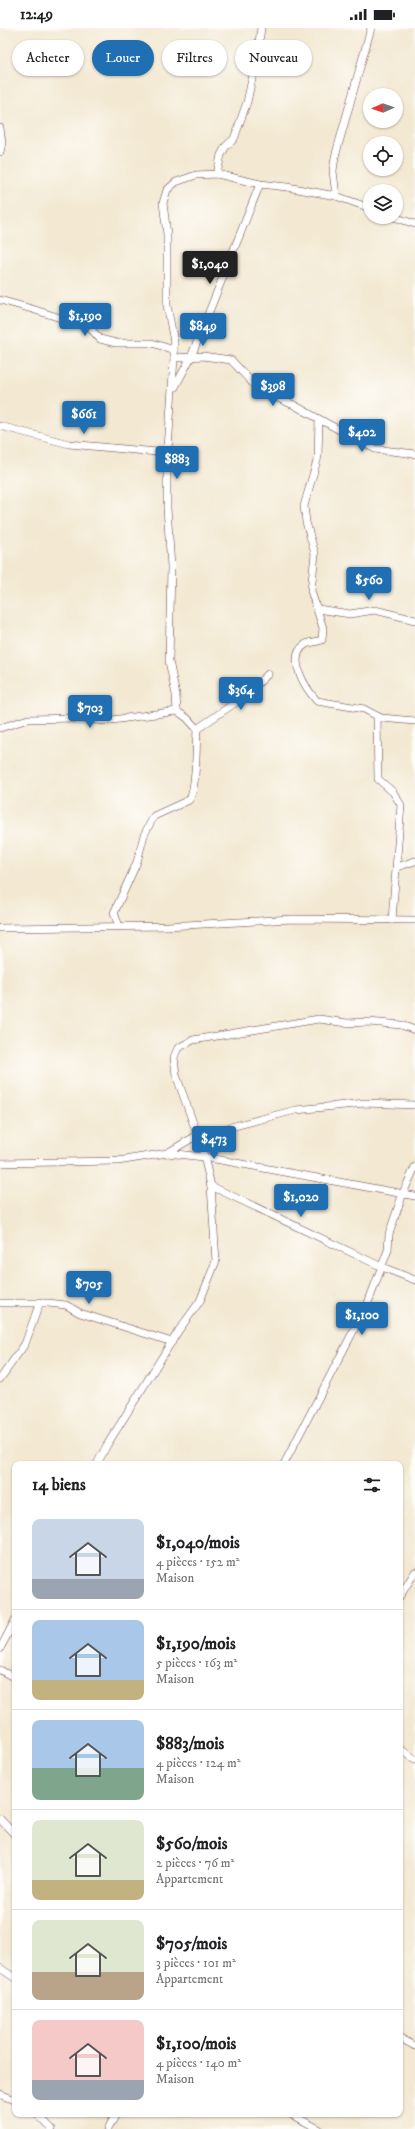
<!DOCTYPE html>
<html lang="fr">
<meta charset="utf-8">
<style>
:root{--surface:#fff;--page:#f2f2f2;--text:#202124;--muted:#757577;--line:#e0e0e0;--accent:#1f6fb2}
body{margin:0;font-family:"IM FELL DW Pica",serif;background:var(--page);color:var(--text);height:100vh;display:flex;flex-direction:column;font-size:15px;white-space:nowrap}
*{box-sizing:border-box;margin:0}
p{font-size:13px;color:var(--muted)}
.icon{flex:none;width:22px;height:22px;fill:none;stroke:currentColor;stroke-width:2;stroke-linecap:round;stroke-linejoin:round}
.map{position:relative;flex:1;overflow:hidden}
.details{position:absolute;left:12px;top:1433px;width:391px;height:656px;display:flex;flex-direction:column;background:var(--surface);border-radius:8px;box-shadow:0 1px 3px #0004}
.details>*{flex:none}
.top-card{position:absolute;left:12px;top:12px;width:391px;height:36px;display:flex;gap:8px}
.needle{width:26px;rotate:268deg}
.tools{position:absolute;left:363px;top:60px;display:grid;gap:8px}
.tools a{display:grid;place-items:center;width:40px;height:40px;border-radius:50%;background:var(--surface);box-shadow:0 1px 3px #0004;font-size:20px}
.price{position:absolute;translate:-50% -34px;padding:0 9px;border-radius:4px;background:var(--accent);color:#fff;font-size:13px;line-height:26px;filter:drop-shadow(0 1px 2px #0008)}
.price::after{content:'';position:absolute;left:50%;top:24px;width:12px;height:9px;margin-left:-6px;background:inherit;clip-path:polygon(0 0,100% 0,50% 100%)}
.price.on{background:#222;color:#fff}
ul{padding:0;list-style:none}
li{display:flex;align-items:center;gap:12px;height:100px;padding:0 20px}
li+li{border-top:1px solid var(--line)}
li span{display:grid;place-items:center;flex:none;width:112px;height:80px;border-radius:8px;color:#555}
li>.icon{margin-inline-start:auto}
span .icon{width:48px;height:48px;fill:#fffc;stroke-width:1}
li b{font-size:17px}
h2{display:flex;justify-content:space-between;align-items:center;height:48px;padding:0 20px;font-size:17px}
.chip{padding:0 14px;border-radius:18px;background:var(--surface);box-shadow:0 1px 3px #0004;font-size:14px;line-height:36px}
.chip.on{background:var(--accent);color:#fff}
.status{display:flex;justify-content:space-between;align-items:center;height:28px;padding:0 20px;background:var(--surface);direction:ltr}
.status svg{height:11px;fill:currentColor}
.map>svg:first-child{display:block}
</style>
<div class="status"><b>12:49</b><svg viewBox="0 0 49 12"><path d="M0 12V9h3v3zM5 12V6h3v6zM10 12V3h3v9zM15 12V0h3v12zM26 1h20v11H26zM47 4h2v5h-2z"/></svg></div>
<div class="map">
<svg width="415" height="2101" viewBox="0 0 415 2101">
<rect width="100%" height="100%" fill="#fdfcf7"/>
<filter id="ink" filterUnits="userSpaceOnUse"><feTurbulence type="fractalNoise" baseFrequency=".025" numOctaves="2"/><feDisplacementMap in="SourceGraphic" scale="8" xChannelSelector="R" yChannelSelector="G"/><feConvolveMatrix kernelMatrix="1 2 1 2 8 2 1 2 1" color-interpolation-filters="sRGB"/></filter>
<filter id="wash" filterUnits="userSpaceOnUse"><feTurbulence type="fractalNoise" baseFrequency=".012" numOctaves="4" result="noise"/><feDisplacementMap in="SourceGraphic" scale="16" xChannelSelector="R" yChannelSelector="G"/><feGaussianBlur stdDeviation="0.9" result="paint"/><feColorMatrix in="noise" values="0 0 0 0 0 0 0 0 0 0 0 0 0 0 0 0 0 1.4 0 .05"/><feComposite in="paint" operator="in"/></filter>
<g filter="url(#wash)">
<rect width="100%" height="100%" fill="#f3e8d1"/>
</g>
<g filter="url(#ink)">
<g fill="none" stroke-linecap="round" stroke-linejoin="round">
<g stroke="#633d44" stroke-width="8">
<g id="minor">
<polyline points="0,100 2,115 0,124"/>
<polyline points="217,146 221,127 226,118 234,111 247,74 257,28 261,0"/>
<polyline points="336,168 333,143 335,129 371,0"/>
<polyline points="394,189 415,196"/>
<polyline points="0,272 32,281 89,299 100,311 116,315 152,315 174,322"/>
<path d="M174,330l29,-2 28,4 28,30 35,15 25,14 -1,38 -14,49 2,16 9,32 -4,37 12,37 -1,12c-5,2 -12,2 -16,4 -21,13 0,45 11,57l47,8 17,9 34,3"/>
<polyline points="175,359 191,329 260,156"/>
<polyline points="319,391 375,421 415,426"/>
<polyline points="0,398 69,416 168,425"/>
<polyline points="318,581 350,586 375,582 415,592"/>
<polyline points="377,688 378,751 393,764 401,777 392,892"/>
<polyline points="0,700 28,691 78,690 105,693 177,683"/>
<polyline points="197,701 245,668 268,646"/>
<polyline points="397,839 415,833"/>
<path d="M119,898l-5,-13 23,-51 7,-27 10,-19 35,-16c8,-11 7,-56 8,-71l-10,-11 -10,-7 -1,-16 -7,-34 2,-94 -4,-59v-44l7,-106v-16l-7,-37v-71l-4,-31 4,-13 9,-8 20,-7 21,-1 43,10 27,3 49,9 34,12"/>
<polyline points="0,900 168,898 292,891 415,892"/>
<polyline points="167,1125 204,1129 415,1168"/>
<polyline points="0,1135 118,1133 167,1125 196,1108 296,1082 365,1075 415,1077"/>
<polyline points="211,1158 382,1239 415,1252"/>
<polyline points="0,1275 48,1275 66,1277 80,1285 172,1314"/>
<polyline points="0,1351 25,1316 40,1274"/>
<polyline points="97,1436 107,1417 179,1302 200,1273 216,1233 211,1158 202,1120 176,1047 174,1029 178,1020 193,1012 319,991 347,995 369,994 401,997 415,1002"/>
<polyline points="284,1436 368,1275 388,1222 389,1206 403,1165 415,1139"/>
<polyline points="400,1568 415,1544"/>
<polyline points="0,1621 15,1592"/>
<polyline points="0,1642 15,1650"/>
<polyline points="400,1721 415,1731"/>
<polyline points="0,1791 15,1807"/>
<polyline points="0,1940 15,1950"/>
<polyline points="400,2010 415,2018"/>
<polyline points="0,2066 15,2072"/>
<polyline points="37,2086 52,2101"/>
<polyline points="290,2086 319,2101"/>
<polyline points="108,2101 116,2086"/>
</g>
</g>
<use href="#minor" stroke="#fff" stroke-width="7"/>
</g>
</g>
</svg>
<div class="tools">
<a><svg class="needle" viewBox="-14 -14 28 28"><path d="M0-13l5 13h-10z" fill="#e53935"/><path d="M0 13l5-13h-10z" fill="#757577"/></svg></a>
<a><svg class="icon" aria-label="locate" viewBox="0 0 24 24"><circle cx="12" cy="12" r="6"/><path d="M12 2v4M12 18v4M2 12h4M18 12h4"/></svg></a>
<a><svg class="icon" aria-label="layers" viewBox="0 0 24 24"><path d="M12 4l9 5-9 5-9-5zM3 14l9 5 9-5"/></svg></a>
</div>
<b class="price on" style="left:210px;top:257px">$1,040</b>
<b class="price" style="left:85px;top:309px">$1,190</b>
<b class="price" style="left:203px;top:319px">$849</b>
<b class="price" style="left:273px;top:379px">$398</b>
<b class="price" style="left:84px;top:407px">$661</b>
<b class="price" style="left:362px;top:425px">$402</b>
<b class="price" style="left:177px;top:452px">$883</b>
<b class="price" style="left:369px;top:573px">$560</b>
<b class="price" style="left:241px;top:683px">$364</b>
<b class="price" style="left:90px;top:701px">$703</b>
<b class="price" style="left:214px;top:1132px">$473</b>
<b class="price" style="left:301px;top:1190px">$1,020</b>
<b class="price" style="left:89px;top:1277px">$705</b>
<b class="price" style="left:362px;top:1308px">$1,100</b>
<div class="top-card">
<a class="chip">Acheter</a>
<a class="chip on">Louer</a>
<a class="chip">Filtres</a>
<a class="chip">Nouveau</a>
</div>
<section class="details">
<h2>14 biens<svg class="icon" aria-label="filters" viewBox="0 0 24 24"><path d="M4 7h16M4 17h16"/><circle cx="9" cy="7" r="2"/><circle cx="15" cy="17" r="2"/></svg></h2>
<ul>
<li><span style="background:linear-gradient(#c9d6e8 75%,#9aa5b1 0)"><svg class="icon" aria-label="home" viewBox="0 0 24 24"><path d="M3 11l9-7 9 7M6 9v11h12V9"/></svg></span><div><b>$1,040/mois</b><p>4 pièces · 152 m²</p><p>Maison</p></div></li>
<li><span style="background:linear-gradient(#a9c7e8 75%,#c2b280 0)"><svg class="icon" aria-label="home" viewBox="0 0 24 24"><path d="M3 11l9-7 9 7M6 9v11h12V9"/></svg></span><div><b>$1,190/mois</b><p>5 pièces · 163 m²</p><p>Maison</p></div></li>
<li><span style="background:linear-gradient(#a9c7e8 60%,#7fa58c 0)"><svg class="icon" aria-label="home" viewBox="0 0 24 24"><path d="M3 11l9-7 9 7M6 9v11h12V9"/></svg></span><div><b>$883/mois</b><p>4 pièces · 124 m²</p><p>Maison</p></div></li>
<li><span style="background:linear-gradient(#dfe7d0 75%,#c2b280 0)"><svg class="icon" aria-label="home" viewBox="0 0 24 24"><path d="M3 11l9-7 9 7M6 9v11h12V9"/></svg></span><div><b>$560/mois</b><p>2 pièces · 76 m²</p><p>Appartement</p></div></li>
<li><span style="background:linear-gradient(#dfe7d0 65%,#b9a48a 0)"><svg class="icon" aria-label="home" viewBox="0 0 24 24"><path d="M3 11l9-7 9 7M6 9v11h12V9"/></svg></span><div><b>$705/mois</b><p>3 pièces · 101 m²</p><p>Appartement</p></div></li>
<li><span style="background:linear-gradient(#f6c9c9 75%,#9aa5b1 0)"><svg class="icon" aria-label="home" viewBox="0 0 24 24"><path d="M3 11l9-7 9 7M6 9v11h12V9"/></svg></span><div><b>$1,100/mois</b><p>4 pièces · 140 m²</p><p>Maison</p></div></li>
</ul>
</section>
</div>
